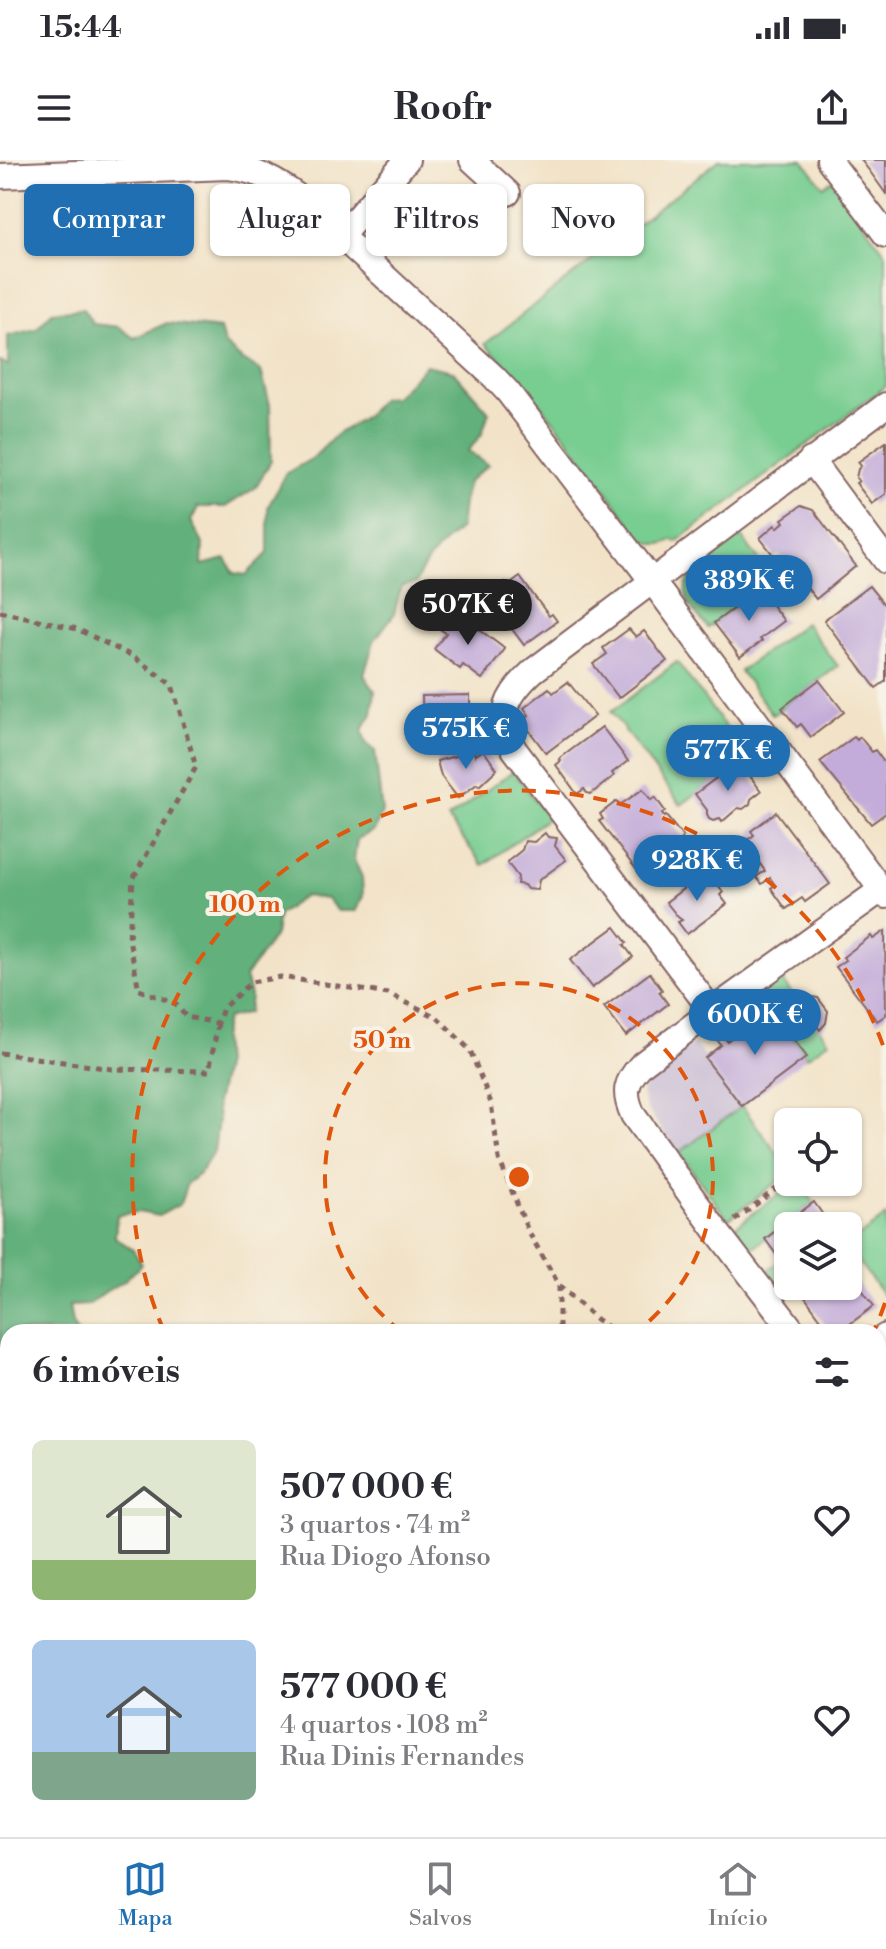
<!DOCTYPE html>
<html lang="pt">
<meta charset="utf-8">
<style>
:root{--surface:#fff;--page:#f2f2f3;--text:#2b2b33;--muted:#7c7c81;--line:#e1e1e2;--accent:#1f6fb2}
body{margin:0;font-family:"Libre Bodoni",serif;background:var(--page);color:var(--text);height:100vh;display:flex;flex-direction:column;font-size:30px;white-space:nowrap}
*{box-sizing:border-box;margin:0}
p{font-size:26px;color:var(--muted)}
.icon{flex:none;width:44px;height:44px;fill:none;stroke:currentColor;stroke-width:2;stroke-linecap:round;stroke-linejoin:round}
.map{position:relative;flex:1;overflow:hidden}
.drawer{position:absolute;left:0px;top:1164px;width:886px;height:514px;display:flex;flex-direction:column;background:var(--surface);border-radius:24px 24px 0 0;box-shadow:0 2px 6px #0004}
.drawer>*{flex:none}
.guide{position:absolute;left:24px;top:24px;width:838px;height:72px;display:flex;gap:16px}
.buttons{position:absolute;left:774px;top:948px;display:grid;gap:16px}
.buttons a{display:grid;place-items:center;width:88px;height:88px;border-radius:12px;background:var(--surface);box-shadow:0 2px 6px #0004;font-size:40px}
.price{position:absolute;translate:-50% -68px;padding:0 18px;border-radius:28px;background:var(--accent);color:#fff;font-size:26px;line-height:52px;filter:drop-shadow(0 2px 4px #0008)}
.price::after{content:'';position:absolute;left:50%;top:48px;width:24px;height:18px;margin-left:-12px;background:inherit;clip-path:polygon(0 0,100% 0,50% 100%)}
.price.current{background:#222;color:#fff}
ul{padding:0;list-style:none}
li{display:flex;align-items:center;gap:24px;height:200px;padding:0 32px}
li span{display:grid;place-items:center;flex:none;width:224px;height:160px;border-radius:12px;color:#555}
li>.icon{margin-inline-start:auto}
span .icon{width:96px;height:96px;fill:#fffc;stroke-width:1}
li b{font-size:34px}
h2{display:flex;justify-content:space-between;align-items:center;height:96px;padding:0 32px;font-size:34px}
.chip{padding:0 28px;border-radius:12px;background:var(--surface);box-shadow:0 2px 6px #0004;font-size:28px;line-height:72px}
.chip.current{background:var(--accent);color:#fff}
.status{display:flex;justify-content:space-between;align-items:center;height:56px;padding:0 40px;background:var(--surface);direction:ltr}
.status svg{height:22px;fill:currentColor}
header{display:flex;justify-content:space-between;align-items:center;height:104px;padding:0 32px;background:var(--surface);font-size:36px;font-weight:700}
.tabs{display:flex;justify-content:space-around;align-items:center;height:112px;border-top:2px solid var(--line);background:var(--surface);font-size:22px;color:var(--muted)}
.tabs a{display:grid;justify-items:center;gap:4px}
.tabs .current{color:var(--accent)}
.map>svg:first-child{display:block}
</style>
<div class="status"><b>15:44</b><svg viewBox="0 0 49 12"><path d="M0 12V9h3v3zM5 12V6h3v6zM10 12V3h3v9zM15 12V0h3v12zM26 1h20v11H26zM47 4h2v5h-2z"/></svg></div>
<header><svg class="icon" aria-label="menu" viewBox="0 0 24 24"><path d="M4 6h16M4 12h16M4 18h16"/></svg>Roofr<svg class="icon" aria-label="share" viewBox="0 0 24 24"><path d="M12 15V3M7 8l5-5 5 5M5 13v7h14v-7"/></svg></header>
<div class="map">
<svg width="886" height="1677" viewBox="0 0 886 1677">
<rect width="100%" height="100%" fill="#f7f3e8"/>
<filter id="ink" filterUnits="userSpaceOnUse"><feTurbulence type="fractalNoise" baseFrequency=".0125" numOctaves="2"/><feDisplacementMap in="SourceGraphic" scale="16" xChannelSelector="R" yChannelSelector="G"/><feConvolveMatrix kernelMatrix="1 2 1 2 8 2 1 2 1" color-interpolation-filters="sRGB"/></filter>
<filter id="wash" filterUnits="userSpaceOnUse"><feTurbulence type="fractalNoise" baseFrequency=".006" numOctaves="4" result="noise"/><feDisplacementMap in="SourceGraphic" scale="32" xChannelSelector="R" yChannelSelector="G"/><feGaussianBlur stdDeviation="1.8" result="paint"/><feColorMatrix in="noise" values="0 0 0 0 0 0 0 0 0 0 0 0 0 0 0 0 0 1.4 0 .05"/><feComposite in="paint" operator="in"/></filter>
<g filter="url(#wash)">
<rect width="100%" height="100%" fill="#f2e3c8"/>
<polygon fill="#cbbfd5" points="694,883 742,946 679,993 646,948 642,933 646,921"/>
<g fill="#78cd91" stroke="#61765e" stroke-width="2">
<path d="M719,0h84l20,26 9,-6 54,74v132l-210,156 -3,-3c-12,9 -25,5 -35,-4 -48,-67 -94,-133 -153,-191z"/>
<path d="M741,376l32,43 -65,49c-7,-9 -20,-21 -22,-33 -5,-23 38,-47 55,-59z"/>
<polygon points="805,463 838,506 773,555 740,511"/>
<polygon points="677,502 747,596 681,645 611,552"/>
<polygon points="513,611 548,658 483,705 448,659"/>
<polygon points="781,819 829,881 807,897 760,834"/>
<polygon points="742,946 788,1008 788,1014 728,1059 679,993"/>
<polygon points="795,1022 798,1022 814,1042 751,1089 735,1067"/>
<polygon points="886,1056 886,1139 854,1096 848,1099 848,1085"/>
<polygon points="788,1096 788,1126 794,1126 784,1133 767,1111"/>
<polygon points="886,1272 886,1326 878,1316 878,1278"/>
</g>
<path fill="#62b07b" stroke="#566853" stroke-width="2" d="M83,149l10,15 26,3 15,11 33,-15 53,6 4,15 18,16 19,11 9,34 1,56 -16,27 -30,19h-27l-7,14 12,23 -1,21 24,-6 8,14 12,2 22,-22v-46l17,-33 28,-16 23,-23 30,-19 16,-18 13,-1 31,-32 27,6 36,41 -7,22 -14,17 20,14 -20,17 -5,20 -3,26c-18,16 -36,32 -44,55l-15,4 -7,27 -20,27 -10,34 11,16 -3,23 -10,16 4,13 9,8 7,61 -8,19 -17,8 -3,21 8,17 1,19 -7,15h-18l-11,-12 -23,-3 -26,19 -3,20 -30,42 5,19 -2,17 -22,6 -4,19 2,29 -8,36 2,17 -4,31 -15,23 -12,9 -7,21 -21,12 -21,-4 -21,3 -2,22 18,13 9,14 -18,17 -19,11 -17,13 -19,1 3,18 5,8h-69v498h292l-2,7h-298v-1475l8,3v-29l28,-7 16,-17z"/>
<g id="blocks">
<g fill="#c3acd9">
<polygon points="861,0 886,0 886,34 871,13"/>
<polygon points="886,282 886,334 872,344 856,323 859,321 856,318 858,309 861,306 858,302"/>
<polygon points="801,346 813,350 856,406 816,439 779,394 775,397 760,378 775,365 777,368 784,362 782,359"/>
<polygon points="520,417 549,456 552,454 557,461 524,485 487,436 505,422 508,426"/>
<polygon points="869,426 886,447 886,521 876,528 824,460"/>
<polygon points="760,429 784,461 760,479 762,481 740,497 714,463"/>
<polygon points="453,455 457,459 460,455 505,489 482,519 463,505 460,509 434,489 446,473 441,470"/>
<polygon points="629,469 636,477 644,471 667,501 619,538 593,504 607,494 603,488"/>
<polygon points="819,520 844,552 811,577 801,564 797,567 782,548"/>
<polygon points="568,522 595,556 546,593 522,561 529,555 524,548 549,528 553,533"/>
<polygon points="470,535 470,548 476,553 476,564 471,570 423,571 422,536"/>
<polygon points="602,567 628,601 612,613 614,616 591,634 587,633 584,629 577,634 556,605 561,601 559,599"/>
<polygon points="854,577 857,580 860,577 872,592 875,590 886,605 886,653 871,664 820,602"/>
<polygon points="483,590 497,609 479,626 477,624 458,638 441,616 437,601 474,591 475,596"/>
<polygon points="739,601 761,631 751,639 750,644 743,649 738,648 722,662 720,659 713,661 709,659 707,655 707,650 695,634"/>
<polygon points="643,629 651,640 655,637 665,651 662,654 664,657 666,656 683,677 680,680 688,691 645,721 599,661 603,659 600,654 617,641 620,645"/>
<polygon points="776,652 830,724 805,742 802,738 786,749 771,728 775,725 770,718 762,724 756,717 765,711 760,704 755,708 739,686 754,675 751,671"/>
<polygon points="545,673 548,677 557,678 555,686 566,700 539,720 537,730 527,729 524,725 517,724 518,717 507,702 522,690 525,681 534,682"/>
<polygon points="706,716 709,720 713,717 723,732 720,735 727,744 687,774 678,762 682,760 678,757 666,742 687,726 689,729"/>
<polygon points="615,767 627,783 624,785 633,797 592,828 570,800"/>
<polygon points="885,771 886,855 877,861 836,807 846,800 843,797 871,776 873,779"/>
<polygon points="650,813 662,830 659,832 668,844 626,876 604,847"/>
<polygon points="806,836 818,838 828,851 826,863 820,870 797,840"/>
<polygon points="770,849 807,897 742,946 705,898 721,885 714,876 720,871 727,881"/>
<polygon points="814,1042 830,1065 788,1066 788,1096 781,1101 765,1079"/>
<polygon points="854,1119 874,1146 843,1169 830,1168 824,1163 804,1136 817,1126 848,1126 848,1123"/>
<polygon points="886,1210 886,1250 882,1245 878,1247 878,1216"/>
</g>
</g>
</g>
<g filter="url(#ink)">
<use href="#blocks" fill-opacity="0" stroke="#856462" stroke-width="2"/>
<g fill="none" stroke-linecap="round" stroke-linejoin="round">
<g stroke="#856462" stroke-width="28">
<g id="minor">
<polyline points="472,0 508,33"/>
<polyline points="829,0 886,75"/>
<path d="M0,16l228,-9c28,3 47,13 69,29l196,180 15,16 144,189 234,315"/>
<polyline points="341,76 407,0"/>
<polyline points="811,300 886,401"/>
<path d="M712,851l-198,-262c-17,-35 -8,-53 19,-78l353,-266"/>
<path d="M794,1172l-76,-99 -85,-118c-10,-22 -8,-33 9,-51l70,-53 169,-121"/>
<polyline points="878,1181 886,1176"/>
</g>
</g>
<g stroke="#856462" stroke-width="5" stroke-dasharray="6 6" stroke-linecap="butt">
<polyline points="0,451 77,469 134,497 172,525 196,607 133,719 129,779 139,830 175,843 186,857 218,863 223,848 251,822 281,817 388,834 437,857 470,890 491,943 499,999 528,1071 559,1125 596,1159 616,1172"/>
<polyline points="0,893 112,909 209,911 218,863"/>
<polyline points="735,1060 788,1020"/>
<polyline points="559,1126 559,1172"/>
<polyline points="0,1445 8,1450"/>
<polyline points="878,1595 886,1608"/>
<polyline points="438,1670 441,1677"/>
<polyline points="114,1677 115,1670"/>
<polyline points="472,1677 474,1670"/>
</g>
<use href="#minor" stroke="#fff" stroke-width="24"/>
</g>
</g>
<g fill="none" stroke="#e0560e" stroke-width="4" stroke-dasharray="14 10">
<path d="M402 1172A194 194 0 1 1 636 1172"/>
<path d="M885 1143A387 387 0 0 1 874 1171M164 1171A387 387 0 1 1 885 891"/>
</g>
<circle cx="519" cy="1017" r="12" fill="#e0560e" stroke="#f7f3e8" stroke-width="4"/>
<g font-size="24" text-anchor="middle" font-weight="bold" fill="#e0560e" stroke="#f7f3e8" stroke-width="8" stroke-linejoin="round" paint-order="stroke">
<text x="245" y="752">100 m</text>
<text x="382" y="888">50 m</text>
</g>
</svg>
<div class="buttons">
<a><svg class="icon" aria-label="locate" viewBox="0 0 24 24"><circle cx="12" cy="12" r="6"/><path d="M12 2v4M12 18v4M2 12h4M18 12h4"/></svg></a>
<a><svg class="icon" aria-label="layers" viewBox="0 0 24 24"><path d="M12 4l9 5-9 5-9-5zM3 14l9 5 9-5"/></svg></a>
</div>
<b class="price" style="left:749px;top:463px">389K €</b>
<b class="price current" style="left:468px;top:487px">507K €</b>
<b class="price" style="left:466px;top:611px">575K €</b>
<b class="price" style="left:728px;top:633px">577K €</b>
<b class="price" style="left:697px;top:743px">928K €</b>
<b class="price" style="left:755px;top:897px">600K €</b>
<div class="guide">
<a class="chip current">Comprar</a>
<a class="chip">Alugar</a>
<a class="chip">Filtros</a>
<a class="chip">Novo</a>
</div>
<section class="drawer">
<h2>6 imóveis<svg class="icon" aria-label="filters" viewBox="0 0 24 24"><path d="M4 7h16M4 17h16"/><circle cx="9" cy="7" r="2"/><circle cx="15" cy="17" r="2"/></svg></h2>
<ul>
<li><span style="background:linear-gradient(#dfe7d0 75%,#8fb573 0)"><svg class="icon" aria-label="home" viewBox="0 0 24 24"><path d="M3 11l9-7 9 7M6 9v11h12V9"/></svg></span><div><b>507 000 €</b><p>3 quartos · 74 m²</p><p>Rua Diogo Afonso</p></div><svg class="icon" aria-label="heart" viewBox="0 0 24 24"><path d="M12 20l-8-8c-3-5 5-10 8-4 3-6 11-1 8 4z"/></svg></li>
<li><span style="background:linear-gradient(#a9c7e8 70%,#7fa58c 0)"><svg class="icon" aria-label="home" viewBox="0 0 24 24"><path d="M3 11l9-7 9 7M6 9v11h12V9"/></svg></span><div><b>577 000 €</b><p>4 quartos · 108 m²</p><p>Rua Dinis Fernandes</p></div><svg class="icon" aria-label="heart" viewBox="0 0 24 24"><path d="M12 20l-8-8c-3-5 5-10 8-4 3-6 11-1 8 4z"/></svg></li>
</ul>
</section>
</div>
<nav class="tabs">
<a class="current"><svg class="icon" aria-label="map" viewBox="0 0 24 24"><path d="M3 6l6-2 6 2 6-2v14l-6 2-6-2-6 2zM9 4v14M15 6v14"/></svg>Mapa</a>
<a><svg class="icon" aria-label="saved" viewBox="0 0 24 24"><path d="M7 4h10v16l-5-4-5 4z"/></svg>Salvos</a>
<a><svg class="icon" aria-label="home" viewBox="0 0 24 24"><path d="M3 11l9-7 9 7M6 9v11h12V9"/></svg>Início</a>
</nav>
